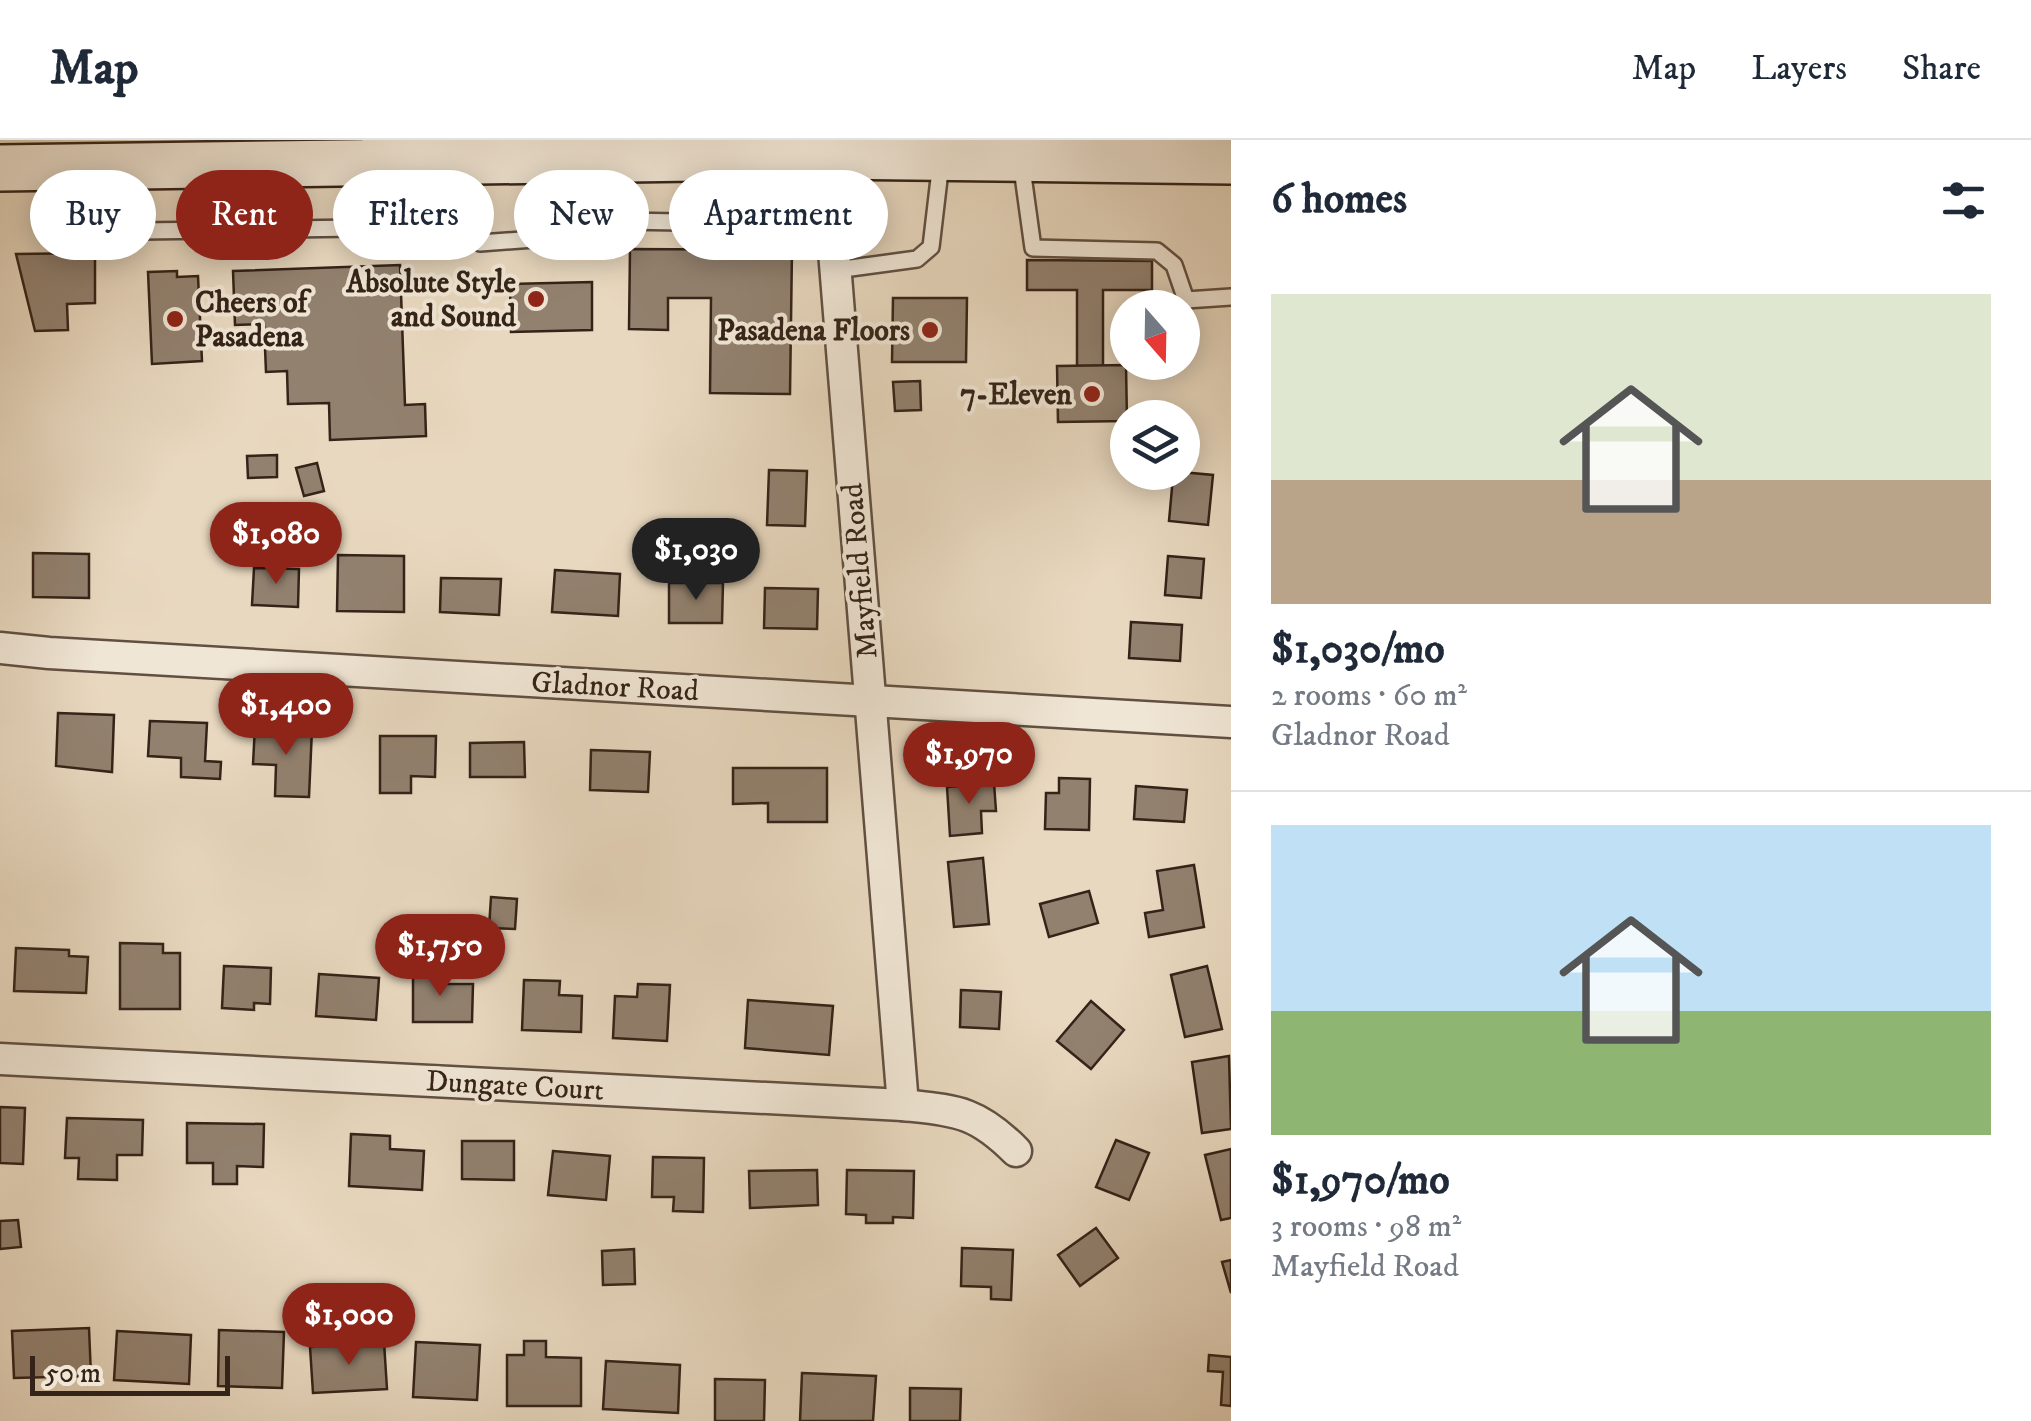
<!DOCTYPE html>
<meta charset="utf-8">
<style>
:root{--surface:#fff;--page:#f2f2f3;--text:#1f2937;--muted:#747a83;--line:#e0e1e3;--accent:#8f2418}
body{margin:0;font-family:"IM FELL DW Pica",serif;background:var(--page);color:var(--text);height:100vh;display:flex;flex-direction:column;font-size:38px;white-space:nowrap}
*{box-sizing:border-box;margin:0}
p{font-size:32px;color:var(--muted)}
.icon{flex:none;width:55px;height:55px;fill:none;stroke:currentColor;stroke-width:2;stroke-linecap:round;stroke-linejoin:round}
.map{position:relative;flex:1;overflow:hidden}
.side{display:flex;flex-direction:column;background:var(--surface);width:800px}
.side>*{flex:none}
.top-card{position:absolute;left:30px;top:30px;width:950px;height:90px;display:flex;gap:20px}
.needle{width:65px;rotate:160deg}
.controls{position:absolute;left:1110px;top:150px;display:grid;gap:20px}
.controls a{display:grid;place-items:center;width:90px;height:90px;border-radius:50%;background:var(--surface);box-shadow:0 5px 25px #0003;font-size:50px}
.scale{position:absolute;left:30px;bottom:25px;width:200px;box-sizing:border-box;padding-left:10px;border:5px solid #342318;border-top:0;font-size:28px;line-height:35px;white-space:nowrap;color:#342318;-webkit-text-stroke:8px #f0e6d5;paint-order:stroke}
.price{position:absolute;translate:-50% -85px;padding:0 22px;border-radius:35px;background:var(--accent);color:#fff;font-size:32px;line-height:65px;filter:drop-shadow(0 2px 5px #0008)}
.price::after{content:'';position:absolute;left:50%;top:60px;width:30px;height:22px;margin-left:-15px;background:inherit;clip-path:polygon(0 0,100% 0,50% 100%)}
.price.on{background:#222;color:#fff}
ul{padding:0;list-style:none}
li{display:grid;align-content:center;gap:20px;height:530px;padding:0 40px}
li+li{border-top:2px solid var(--line)}
li span{display:grid;place-items:center;height:310px;border-radius:0px;color:#555}
li>.icon{margin-inline-start:auto}
span .icon{width:180px;height:180px;fill:#fffc;stroke-width:1}
li b{font-size:42px}
h2{display:flex;justify-content:space-between;align-items:center;height:120px;padding:0 40px;font-size:42px}
.chip{padding:0 35px;border-radius:45px;background:var(--surface);box-shadow:0 5px 25px #0003;font-size:35px;line-height:90px}
.chip.on{background:var(--accent);color:#fff}
header{display:flex;align-items:center;gap:60px;box-sizing:border-box;height:140px;padding:0 50px;background:var(--surface);border-bottom:2px solid var(--line)}
header strong{font-size:48px}
nav{display:flex;gap:55px;margin-inline-start:auto;font-size:35px}
main{display:flex;flex:1;min-height:0}
.map>svg:first-child{display:block}
</style>
<header>
<strong>Map</strong>
<nav><a>Map</a><a>Layers</a><a>Share</a></nav>
</header>
<main>
<div class="map">
<svg width="1231" height="1281" viewBox="0 0 1231 1281">
<rect width="100%" height="100%" fill="#e8d8bf"/>
<filter id="stains"><feTurbulence type="fractalNoise" baseFrequency=".002" numOctaves="4"/><feColorMatrix values="0 0 0 0 .2 0 0 0 0 .09 0 0 0 0 .02 0 0 0 .5 -.17"/></filter>
<radialGradient id="worn" r=".72"><stop offset=".6" stop-color="#630" stop-opacity="0"/><stop offset="1" stop-color="#630" stop-opacity=".3"/></radialGradient>
<g fill="#92816f" stroke="#342318" stroke-width="2.5">
<polygon points="630,109 792,110 790,254 710,253 711,158 668,158 668,190 629,189"/>
<polygon points="95,113 95,163 67,164 68,190 35,191 16,114"/>
<polygon points="1027,120 1152,121 1152,150 1103,150 1103,226 1077,226 1077,150 1027,150"/>
<polygon points="400,125 405,265 425,264 426,296 330,300 329,263 288,264 287,231 266,232 264,184 235,185 233,131"/>
<polygon points="177,131 177,137 198,136 202,221 152,224 148,132"/>
<polygon points="592,142 592,190 511,192 510,144"/>
<polygon points="893,158 967,158 966,222 892,222"/>
<polygon points="1126,225 1127,281 1058,282 1057,226"/>
<polygon points="920,241 921,270 895,271 893,242"/>
<polygon points="277,315 277,337 248,338 247,316"/>
<polygon points="317,323 324,351 304,356 296,328"/>
<polygon points="769,330 807,331 805,386 767,385"/>
<polygon points="1181,332 1213,335 1208,385 1169,381 1173,337 1180,338"/>
<polygon points="33,413 89,414 89,458 33,457"/>
<polygon points="338,415 404,416 404,472 337,471"/>
<polygon points="1168,416 1204,419 1201,458 1165,455"/>
<polygon points="254,428 299,429 298,467 252,465"/>
<polygon points="555,430 620,434 618,476 552,472"/>
<polygon points="441,438 501,439 499,475 440,472"/>
<polygon points="669,443 723,443 722,483 669,483"/>
<polygon points="765,448 818,449 817,489 764,488"/>
<polygon points="1131,482 1182,485 1180,521 1129,518"/>
<polygon points="58,573 114,575 112,632 56,626"/>
<polygon points="150,581 207,583 205,621 221,622 220,639 181,637 181,618 148,616"/>
<polygon points="255,586 312,589 309,657 275,656 276,625 253,624"/>
<polygon points="380,596 436,596 435,637 411,636 411,653 380,653"/>
<polygon points="524,602 525,637 470,637 470,603"/>
<polygon points="591,610 650,612 648,652 590,650"/>
<polygon points="733,628 827,628 827,682 768,682 768,663 733,664"/>
<polygon points="1059,638 1090,639 1089,690 1045,689 1046,653 1059,653"/>
<polygon points="994,643 996,671 981,671 982,693 950,696 947,647"/>
<polygon points="1136,646 1187,650 1184,682 1134,679"/>
<polygon points="983,718 989,784 954,787 948,722"/>
<polygon points="1194,725 1204,787 1149,797 1145,773 1163,770 1157,731"/>
<polygon points="1089,751 1098,783 1049,797 1040,764"/>
<polygon points="491,757 517,759 515,789 489,788"/>
<polygon points="120,803 163,804 163,813 180,813 180,869 120,869"/>
<polygon points="16,808 69,810 69,816 88,817 86,853 14,851"/>
<polygon points="224,826 271,828 270,864 254,863 254,870 222,868"/>
<polygon points="1207,826 1222,889 1185,897 1171,835"/>
<polygon points="413,828 439,828 439,844 473,844 472,882 413,882"/>
<polygon points="319,834 379,838 376,880 316,876"/>
<polygon points="524,840 560,841 559,855 582,856 581,892 522,890"/>
<polygon points="638,844 670,845 667,901 613,898 615,856 637,857"/>
<polygon points="961,850 1001,852 999,889 960,887"/>
<polygon points="748,860 833,866 829,915 745,908"/>
<polygon points="1091,861 1124,890 1091,929 1057,901"/>
<polygon points="1229,916 1231,989 1202,993 1192,922"/>
<polygon points="0,967 25,968 23,1024 0,1023"/>
<polygon points="67,978 143,980 142,1015 117,1015 117,1040 78,1039 79,1018 65,1018"/>
<polygon points="187,983 264,984 263,1027 237,1026 237,1044 213,1044 213,1023 187,1023"/>
<polygon points="351,994 390,996 390,1009 424,1011 422,1050 349,1046"/>
<polygon points="1116,1000 1149,1013 1129,1060 1096,1047"/>
<polygon points="462,1001 514,1001 514,1040 462,1039"/>
<polygon points="1231,1009 1231,1078 1221,1080 1205,1015"/>
<polygon points="553,1011 610,1016 606,1060 548,1055"/>
<polygon points="653,1017 704,1018 703,1072 673,1071 674,1057 652,1057"/>
<polygon points="817,1030 818,1065 750,1068 749,1031"/>
<polygon points="847,1030 914,1031 913,1078 893,1077 893,1083 866,1083 866,1075 846,1074"/>
<polygon points="18,1080 21,1107 0,1109 0,1081"/>
<polygon points="1096,1088 1118,1118 1080,1146 1058,1115"/>
<polygon points="962,1108 1013,1110 1011,1160 991,1159 991,1147 961,1146"/>
<polygon points="634,1109 635,1144 603,1145 602,1111"/>
<polygon points="1231,1120 1231,1153 1222,1122"/>
<polygon points="89,1188 91,1236 14,1238 12,1191"/>
<polygon points="219,1190 284,1192 282,1248 218,1246"/>
<polygon points="117,1191 191,1195 189,1244 114,1240"/>
<polygon points="524,1201 546,1201 546,1217 581,1218 581,1266 507,1266 507,1215 524,1215"/>
<polygon points="384,1202 387,1249 313,1253 310,1207"/>
<polygon points="416,1202 480,1205 477,1260 413,1257"/>
<polygon points="1209,1215 1231,1217 1231,1266 1221,1265 1223,1232 1208,1231"/>
<polygon points="606,1221 680,1225 678,1273 603,1269"/>
<polygon points="802,1233 876,1236 873,1281 800,1281"/>
<polygon points="715,1239 765,1240 764,1281 715,1281"/>
<polygon points="910,1248 961,1249 960,1281 910,1281"/>
</g>
<g fill="none" stroke-linecap="round" stroke-linejoin="round">
<g stroke="#615042" stroke-width="20">
<g id="service">
<polyline points="1021,21 1033,108 1157,111 1174,125 1186,160 1231,157"/>
<polyline points="620,23 620,76 624,81 791,84 811,100 834,100"/>
<path d="M463,27l7,69 10,7 81,-6c29,-14 21,-45 22,-73"/>
<polyline points="136,29 130,81 134,88 140,91 356,88 368,79 370,0"/>
<polyline points="52,30 57,77 64,89 134,88"/>
<polyline points="582,75 620,76"/>
<polyline points="706,83 708,22"/>
<polyline points="256,90 256,29"/>
<polyline points="836,130 917,119 931,107 941,22"/>
</g>
</g>
<g stroke="#615042" stroke-width="35">
<g id="minor">
<polyline points="825,0 903,965"/>
<polyline points="0,508 49,513 1231,582"/>
<path d="M0,919l903,46c54,6 73,6 113,46"/>
</g>
</g>
<g stroke="#342318" stroke-width="50">
<polyline id="secondary" points="0,28 827,16 1231,21"/>
</g>
<use href="#service" stroke="#f0e6d5" stroke-width="15"/>
<use href="#minor" stroke="#f0e6d5" stroke-width="30"/>
<use href="#secondary" stroke="#f0e6d5" stroke-width="45"/>
</g>
<g fill="#8f2418" stroke="#f0e6d5" stroke-width="4">
<circle cx="536" cy="159" r="10"/>
<circle cx="175" cy="179" r="10"/>
<circle cx="930" cy="190" r="10"/>
<circle cx="1092" cy="254" r="10"/>
</g>
<g text-anchor="middle" stroke-width="8" stroke-linejoin="round" paint-order="stroke">
<g font-size="30" font-weight="bold" fill="#342318" stroke="#f0e6d5" text-anchor="end">
<text x="516" y="152">Absolute Style<tspan x="516" dy="34">and Sound</tspan></text>
<text x="195" y="172" text-anchor="start">Cheers of<tspan x="195" dy="34">Pasadena</tspan></text>
<text x="910" y="200">Pasadena Floors</text>
<text x="1072" y="264">7-Eleven</text>
</g>
<g font-size="30" fill="#342318" stroke="#f0e6d5">
<text transform="translate(859 431) rotate(-95)" y="10">Mayfield Road</text>
<text transform="translate(615 546) rotate(3)" y="10">Gladnor Road</text>
<text transform="translate(515 945) rotate(3)" y="10">Dungate Court</text>
</g>
</g>
<rect width="100%" height="100%" filter="url(#stains)"/>
<rect width="100%" height="100%" fill="url(#worn)"/>
</svg>
<div class="controls">
<a><svg class="needle" viewBox="-14 -14 28 28"><path d="M0-13l5 13h-10z" fill="#e53935"/><path d="M0 13l5-13h-10z" fill="#747a83"/></svg></a>
<a><svg class="icon" aria-label="layers" viewBox="0 0 24 24"><path d="M12 4l9 5-9 5-9-5zM3 14l9 5 9-5"/></svg></a>
</div>
<div class="scale">50 m</div>
<b class="price" style="left:276px;top:447px">$1,080</b>
<b class="price on" style="left:696px;top:463px">$1,030</b>
<b class="price" style="left:286px;top:618px">$1,400</b>
<b class="price" style="left:969px;top:667px">$1,970</b>
<b class="price" style="left:440px;top:859px">$1,750</b>
<b class="price" style="left:349px;top:1228px">$1,000</b>
<div class="top-card">
<a class="chip">Buy</a>
<a class="chip on">Rent</a>
<a class="chip">Filters</a>
<a class="chip">New</a>
<a class="chip">Apartment</a>
</div>
</div>
<section class="side">
<h2>6 homes<svg class="icon" aria-label="filters" viewBox="0 0 24 24"><path d="M4 7h16M4 17h16"/><circle cx="9" cy="7" r="2"/><circle cx="15" cy="17" r="2"/></svg></h2>
<ul>
<li><span style="background:linear-gradient(#dfe7d0 60%,#b9a48a 0)"><svg class="icon" aria-label="home" viewBox="0 0 24 24"><path d="M3 11l9-7 9 7M6 9v11h12V9"/></svg></span><div><b>$1,030/mo</b><p>2 rooms · 60 m²</p><p>Gladnor Road</p></div></li>
<li><span style="background:linear-gradient(#bfe0f5 60%,#8fb573 0)"><svg class="icon" aria-label="home" viewBox="0 0 24 24"><path d="M3 11l9-7 9 7M6 9v11h12V9"/></svg></span><div><b>$1,970/mo</b><p>3 rooms · 98 m²</p><p>Mayfield Road</p></div></li>
</ul>
</section>
</main>
